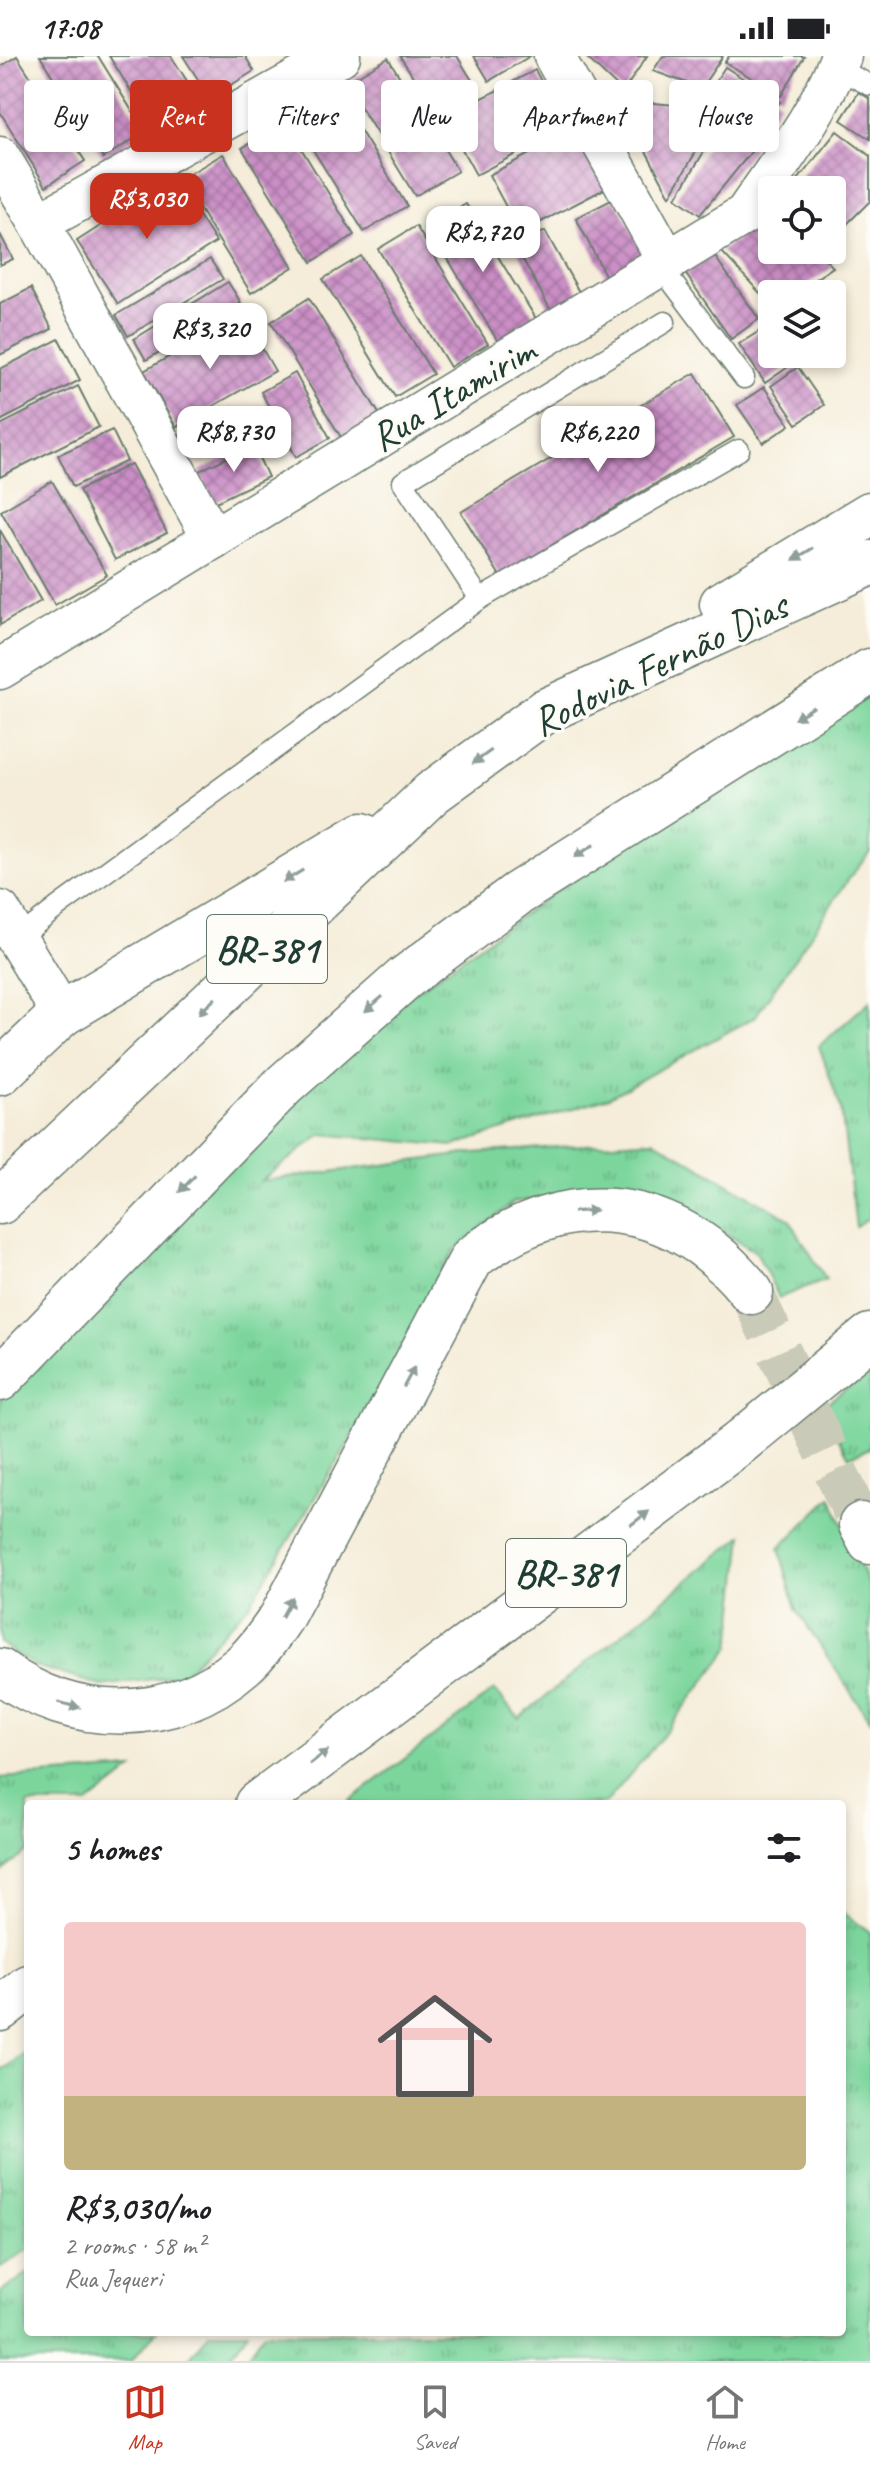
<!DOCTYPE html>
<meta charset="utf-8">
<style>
:root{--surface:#fff;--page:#f6f6f6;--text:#202124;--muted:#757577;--line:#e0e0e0;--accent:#c8321e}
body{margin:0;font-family:Caveat,sans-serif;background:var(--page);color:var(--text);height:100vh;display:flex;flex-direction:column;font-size:30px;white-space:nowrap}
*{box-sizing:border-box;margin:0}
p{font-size:26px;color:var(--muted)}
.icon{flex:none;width:44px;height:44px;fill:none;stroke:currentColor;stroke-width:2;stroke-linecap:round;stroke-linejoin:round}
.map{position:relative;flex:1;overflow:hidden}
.panel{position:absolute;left:24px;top:1744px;width:822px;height:536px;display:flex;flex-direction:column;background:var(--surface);border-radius:8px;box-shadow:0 4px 12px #0003}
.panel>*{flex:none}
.banner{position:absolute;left:24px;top:24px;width:822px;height:72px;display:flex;gap:16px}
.controls{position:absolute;left:758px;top:120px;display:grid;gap:16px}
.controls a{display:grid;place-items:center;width:88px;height:88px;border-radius:8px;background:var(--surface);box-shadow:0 4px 12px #0003;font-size:40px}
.price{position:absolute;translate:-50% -68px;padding:0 18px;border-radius:16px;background:#fff;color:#222;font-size:26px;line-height:52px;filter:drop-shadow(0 2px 4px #0008)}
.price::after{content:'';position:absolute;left:50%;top:48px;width:24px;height:18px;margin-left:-12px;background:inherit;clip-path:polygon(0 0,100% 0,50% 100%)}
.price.active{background:var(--accent);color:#fff}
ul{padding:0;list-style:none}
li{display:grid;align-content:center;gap:16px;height:424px;padding:0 40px}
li+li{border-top:2px solid var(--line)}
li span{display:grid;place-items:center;height:248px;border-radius:8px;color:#555}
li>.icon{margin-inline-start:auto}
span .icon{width:144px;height:144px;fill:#fffc;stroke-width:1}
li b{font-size:34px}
h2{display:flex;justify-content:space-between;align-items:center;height:96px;padding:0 40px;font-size:34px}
.chip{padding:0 28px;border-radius:8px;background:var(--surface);box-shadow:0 4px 12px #0003;font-size:28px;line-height:72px}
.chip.active{background:var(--accent);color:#fff}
.status{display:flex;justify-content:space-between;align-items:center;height:56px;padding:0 40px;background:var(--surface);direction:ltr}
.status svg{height:22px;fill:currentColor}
.tab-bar{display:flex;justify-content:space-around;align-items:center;height:112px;border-top:2px solid var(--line);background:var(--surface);font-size:22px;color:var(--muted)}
.tab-bar a{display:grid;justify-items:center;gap:4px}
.tab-bar .active{color:var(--accent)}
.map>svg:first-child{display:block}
</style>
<div class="status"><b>17:08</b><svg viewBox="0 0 49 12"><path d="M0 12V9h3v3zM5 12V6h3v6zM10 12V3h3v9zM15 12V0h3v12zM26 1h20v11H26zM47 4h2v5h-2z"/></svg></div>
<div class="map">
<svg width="870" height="2305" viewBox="0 0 870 2305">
<defs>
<pattern id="grass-tufts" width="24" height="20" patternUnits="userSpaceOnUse" patternTransform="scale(2)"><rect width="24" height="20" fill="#7bd69c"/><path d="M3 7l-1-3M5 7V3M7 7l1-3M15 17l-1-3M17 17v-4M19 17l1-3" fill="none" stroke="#64af80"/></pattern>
<pattern id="building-cross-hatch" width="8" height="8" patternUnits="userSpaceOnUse" patternTransform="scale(2)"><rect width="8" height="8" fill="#cb8ec6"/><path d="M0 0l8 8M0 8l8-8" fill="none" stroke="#a475a2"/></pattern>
</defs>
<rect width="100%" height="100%" fill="#fdfcf7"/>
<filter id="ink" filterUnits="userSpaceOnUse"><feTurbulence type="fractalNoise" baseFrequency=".0125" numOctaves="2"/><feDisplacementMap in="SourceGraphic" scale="16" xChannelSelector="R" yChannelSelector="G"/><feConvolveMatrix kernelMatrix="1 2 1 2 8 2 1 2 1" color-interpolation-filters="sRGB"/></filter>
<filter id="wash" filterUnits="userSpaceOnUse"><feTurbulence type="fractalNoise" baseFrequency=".006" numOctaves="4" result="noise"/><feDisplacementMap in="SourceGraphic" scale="32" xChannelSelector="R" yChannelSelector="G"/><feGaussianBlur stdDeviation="1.8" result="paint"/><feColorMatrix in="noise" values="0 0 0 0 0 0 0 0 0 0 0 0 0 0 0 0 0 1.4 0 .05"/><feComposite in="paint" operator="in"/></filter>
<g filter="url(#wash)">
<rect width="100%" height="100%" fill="#f5edd9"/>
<g fill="url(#grass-tufts)" stroke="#4d8a68" stroke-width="2">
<polygon points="870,624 870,796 850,821 755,961 609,1041 453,1090 322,1078 261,1125 474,1097 653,1084 789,1163 826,1223 779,1242 757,1197 647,1128 514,1146 453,1196 377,1340 250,1548 182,1619 102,1630 35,1610 0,1587 0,1344 336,993 553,837"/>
<polygon points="870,945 870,1161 856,1171 841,1053 819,990"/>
<polygon points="870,1316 870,1392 849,1401 821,1351"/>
<polygon points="831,1441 870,1533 870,1665 796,1553 779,1492"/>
<polygon points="743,1479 731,1590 662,1681 605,1748 346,1748 494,1634 519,1662"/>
<polygon points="133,1713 88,1748 28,1748 28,1795 0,1817 0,1722"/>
<polygon points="842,1856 870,1876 870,2305 244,2305 264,2276 842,2276"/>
<polygon points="28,1994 28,2193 0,2212 0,2016"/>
<polygon points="28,2217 28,2276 156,2276 131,2305 0,2305 0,2237"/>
<polygon points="210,2276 248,2276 227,2305 187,2305"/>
</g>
<g id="blocks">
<g fill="url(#building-cross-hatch)">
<polygon points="17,0 85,105 46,130 0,56 0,11"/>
<polygon points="40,0 98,0 145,76 103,102"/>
<polygon points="109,0 171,0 196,39 151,67"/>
<polygon points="183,0 245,0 254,15 210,42"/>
<polygon points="400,0 457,0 478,34 437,59"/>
<polygon points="474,0 530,0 489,25"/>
<polygon points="585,0 647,0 623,36"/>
<polygon points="663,0 723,0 701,32 653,15"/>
<polygon points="729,0 802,0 804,1 781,40 725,6"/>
<polygon points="388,2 458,115 415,140 346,27"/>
<polygon points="725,11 780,46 762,73 707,38"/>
<polygon points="535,14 566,72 476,119 445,62"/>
<polygon points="859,36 870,43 870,83 841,64"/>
<polygon points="337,37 407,150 364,176 294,63"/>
<polygon points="631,45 721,53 670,140 624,54"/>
<polygon points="725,61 764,80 700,159 676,142"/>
<polygon points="285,66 354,179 312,206 242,92"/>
<polygon points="579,72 610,130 520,177 489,119"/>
<polygon points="837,75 870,100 870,145 832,183 832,134 790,134"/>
<polygon points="223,98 293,211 251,237 181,123"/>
<polygon points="175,122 216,186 118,248 77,185"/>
<polygon points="615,142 645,201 606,221 576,162"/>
<polygon points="466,148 538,266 500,289 428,170"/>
<polygon points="772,156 772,194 816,194 833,211 793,238 772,238 772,250 721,195"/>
<polygon points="416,170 488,288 450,311 378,193"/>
<polygon points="545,175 584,245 555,262 516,191"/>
<polygon points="0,178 13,203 0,209"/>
<polygon points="713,198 759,263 731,283 685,217"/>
<polygon points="361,200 433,318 395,341 323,223"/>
<polygon points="210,203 223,223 128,280 116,259"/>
<polygon points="228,226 241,247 146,304 134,283"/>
<polygon points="31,232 52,273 0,299 0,248"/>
<polygon points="309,242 381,361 342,383 271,266"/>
<polygon points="243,259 275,315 176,371 144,315"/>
<polygon points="766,271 772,280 772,298 784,298 791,309 765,327 739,288"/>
<polygon points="59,283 80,324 0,365 0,313"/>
<polygon points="798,311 824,349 797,368 771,330"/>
<polygon points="295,317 330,382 296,401 261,336"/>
<polygon points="695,317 734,381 500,520 461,456"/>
<polygon points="78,330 99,371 0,421 0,369"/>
<polygon points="764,331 790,369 763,387 737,349"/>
<polygon points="112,374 127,405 73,431 58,399"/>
<polygon points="253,389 268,421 214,447 199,415"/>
<polygon points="131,408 167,477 115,504 79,434"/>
<polygon points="52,425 107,519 55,549 1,455"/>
<polygon points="0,474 41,545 0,569"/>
</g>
</g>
</g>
<g filter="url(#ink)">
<use href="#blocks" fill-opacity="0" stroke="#6a7b6e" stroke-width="2"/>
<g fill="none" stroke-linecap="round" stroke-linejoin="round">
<polyline stroke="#cacab8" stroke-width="44" stroke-dasharray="44 22" stroke-linecap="butt" points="751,1236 861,1469"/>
<g stroke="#6a7b6e" stroke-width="23">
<g id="lane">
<polyline points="836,12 870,29"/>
<polyline points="660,210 744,322"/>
<polyline points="665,266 403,426 480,543 739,394"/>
<polyline points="16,884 59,850 480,543"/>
</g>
</g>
<g stroke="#6a7b6e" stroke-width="43">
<g id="street">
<polyline points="554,0 668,206"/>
<polyline points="0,101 39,167 213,483"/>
<polyline points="39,167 340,0"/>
<path d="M0,613l745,-455c34,-50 74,-101 96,-158"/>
<polyline points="0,855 62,958"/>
</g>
</g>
<g stroke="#6a7b6e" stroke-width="47">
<g id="secondary">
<polyline points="0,1017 62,958"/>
<polyline points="0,1323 284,1029 405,922 517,838 870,615"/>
<polyline points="861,1469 870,1486"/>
<path d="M0,1615c72,55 174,55 243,-6 15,-13 27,-31 38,-47l191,-360c96,-74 203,-61 279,34"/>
</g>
</g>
<g stroke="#6a7b6e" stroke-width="47">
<g id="highway">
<polyline points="722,548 870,458"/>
<polyline points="62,958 362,779"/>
<polyline points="0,1146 432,737 545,655 870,507"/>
<polyline points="257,1748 738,1388 870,1280"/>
<polyline points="0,1953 28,1931"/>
</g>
</g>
<use href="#lane" stroke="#fff" stroke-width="20"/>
<use href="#street" stroke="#fff" stroke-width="40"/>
<use href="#secondary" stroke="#fff" stroke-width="44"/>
<use href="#highway" stroke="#fff" stroke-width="44"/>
</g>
<defs><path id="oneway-solid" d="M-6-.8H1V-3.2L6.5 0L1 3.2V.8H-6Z" transform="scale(2)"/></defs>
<g fill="#8f9e9a">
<use href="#oneway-solid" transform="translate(803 498) rotate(149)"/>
<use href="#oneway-solid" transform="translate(804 657) rotate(148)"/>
<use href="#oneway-solid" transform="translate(482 701) rotate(144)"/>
<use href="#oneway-solid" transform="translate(584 795) rotate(148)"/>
<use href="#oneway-solid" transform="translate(293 820) rotate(149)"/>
<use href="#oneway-solid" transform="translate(374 948) rotate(139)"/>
<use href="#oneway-solid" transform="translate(207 950) rotate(137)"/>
<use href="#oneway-solid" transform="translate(187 1128) rotate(134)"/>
<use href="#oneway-solid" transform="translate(585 1155) rotate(-3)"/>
<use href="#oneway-solid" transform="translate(409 1321) rotate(-62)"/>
<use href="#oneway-solid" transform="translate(640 1462) rotate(-37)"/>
<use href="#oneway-solid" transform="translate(287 1551) rotate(-62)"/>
<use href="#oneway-solid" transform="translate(69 1649) rotate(15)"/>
<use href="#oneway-solid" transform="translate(319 1701) rotate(-37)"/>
</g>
</g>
<g text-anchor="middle" stroke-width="7" stroke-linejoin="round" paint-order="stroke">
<g fill="#fdfcf7" stroke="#62766e" stroke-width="2">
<rect x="207" y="859" width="120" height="68" rx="6"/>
<rect x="506" y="1483" width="120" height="68" rx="6"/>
</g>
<g font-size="38" font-weight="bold" fill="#1f3d34">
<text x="267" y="906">BR-381</text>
<text x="566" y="1530">BR-381</text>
</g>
<g font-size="40" fill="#1f3d34" stroke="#fdfcf7">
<text transform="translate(452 337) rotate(-31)" y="14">Rua Itamirim</text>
<text transform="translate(659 607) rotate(-26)" y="14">Rodovia Fernão Dias</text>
</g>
</g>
</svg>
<div class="controls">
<a><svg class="icon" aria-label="locate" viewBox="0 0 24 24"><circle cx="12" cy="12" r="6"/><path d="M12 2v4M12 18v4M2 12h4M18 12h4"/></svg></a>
<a><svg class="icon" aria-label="layers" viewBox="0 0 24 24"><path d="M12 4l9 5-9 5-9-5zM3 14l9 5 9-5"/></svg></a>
</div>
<b class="price active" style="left:147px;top:185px">R$3,030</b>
<b class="price" style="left:483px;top:218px">R$2,720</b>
<b class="price" style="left:210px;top:315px">R$3,320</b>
<b class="price" style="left:234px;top:418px">R$8,730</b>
<b class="price" style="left:598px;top:418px">R$6,220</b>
<div class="banner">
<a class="chip">Buy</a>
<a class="chip active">Rent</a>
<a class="chip">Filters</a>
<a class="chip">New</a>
<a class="chip">Apartment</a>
<a class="chip">House</a>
</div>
<section class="panel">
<h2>5 homes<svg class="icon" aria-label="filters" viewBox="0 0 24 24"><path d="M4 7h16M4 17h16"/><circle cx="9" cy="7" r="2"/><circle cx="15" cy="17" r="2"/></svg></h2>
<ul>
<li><span style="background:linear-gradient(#f6c9c9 70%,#c2b280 0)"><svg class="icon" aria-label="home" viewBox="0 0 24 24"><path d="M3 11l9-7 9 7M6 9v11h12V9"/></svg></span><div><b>R$3,030/mo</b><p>2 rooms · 58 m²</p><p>Rua Jequeri</p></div></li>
</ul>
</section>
</div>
<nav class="tab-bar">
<a class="active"><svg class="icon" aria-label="map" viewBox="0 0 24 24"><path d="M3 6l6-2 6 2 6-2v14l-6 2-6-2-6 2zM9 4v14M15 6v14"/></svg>Map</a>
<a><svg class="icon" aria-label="saved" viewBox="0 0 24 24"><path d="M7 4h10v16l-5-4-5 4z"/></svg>Saved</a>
<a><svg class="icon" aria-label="home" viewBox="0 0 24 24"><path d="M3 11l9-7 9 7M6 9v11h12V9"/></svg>Home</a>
</nav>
